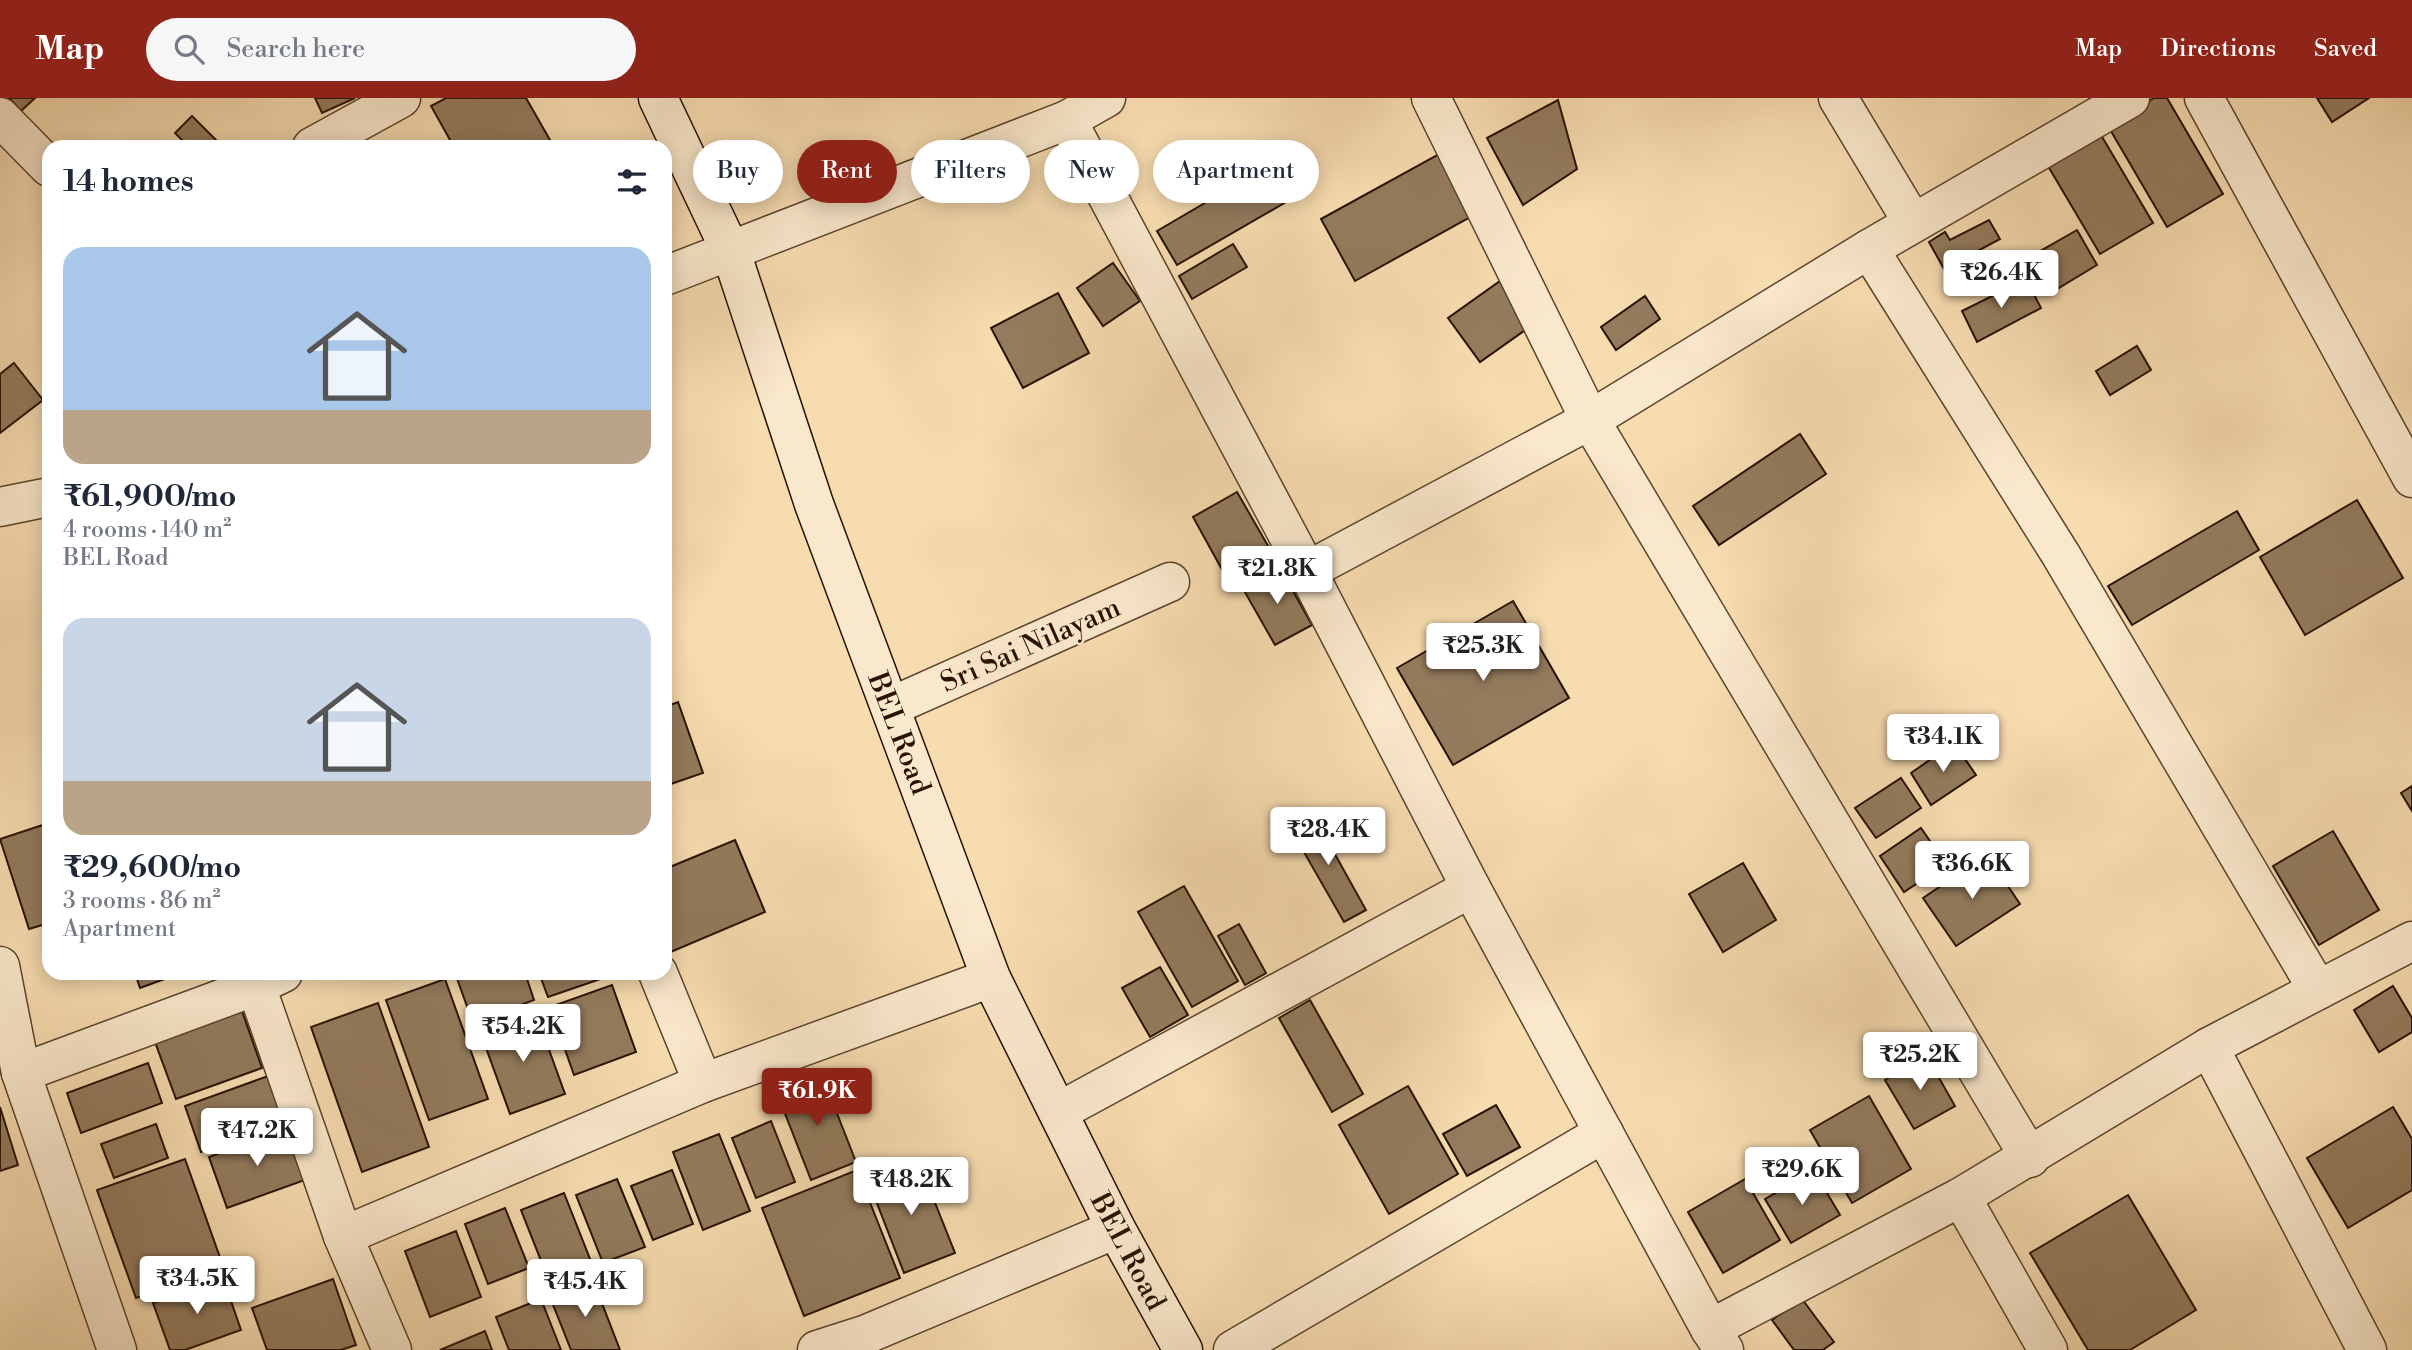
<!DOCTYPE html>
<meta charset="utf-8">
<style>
:root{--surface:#fff;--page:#f6f6f7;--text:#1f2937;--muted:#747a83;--accent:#8f2418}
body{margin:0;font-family:"Libre Bodoni",serif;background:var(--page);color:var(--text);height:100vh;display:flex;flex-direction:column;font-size:26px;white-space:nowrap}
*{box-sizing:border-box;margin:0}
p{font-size:23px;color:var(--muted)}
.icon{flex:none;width:38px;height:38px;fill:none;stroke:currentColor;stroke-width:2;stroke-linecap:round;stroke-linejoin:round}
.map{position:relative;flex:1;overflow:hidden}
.sheet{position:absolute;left:42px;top:42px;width:630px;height:840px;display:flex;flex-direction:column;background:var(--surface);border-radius:21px;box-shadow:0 4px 18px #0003}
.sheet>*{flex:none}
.guide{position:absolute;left:693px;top:42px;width:665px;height:63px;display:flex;gap:14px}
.price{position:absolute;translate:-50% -60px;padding:0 16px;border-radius:7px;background:#fff;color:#222;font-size:23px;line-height:46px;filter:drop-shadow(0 2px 4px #0008)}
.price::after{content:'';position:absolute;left:50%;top:42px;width:21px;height:16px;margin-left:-10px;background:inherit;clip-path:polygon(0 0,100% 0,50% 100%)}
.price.selected{background:var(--accent);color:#fff}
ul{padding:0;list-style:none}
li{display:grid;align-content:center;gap:14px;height:371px;padding:0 21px}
li span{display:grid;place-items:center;height:217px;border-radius:21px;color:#555}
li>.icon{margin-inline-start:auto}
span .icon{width:126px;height:126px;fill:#fffc;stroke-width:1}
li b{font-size:30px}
h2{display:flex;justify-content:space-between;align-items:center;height:84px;padding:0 21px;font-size:30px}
.pill{padding:0 24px;border-radius:32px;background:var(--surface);box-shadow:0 4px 18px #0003;font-size:24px;line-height:63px}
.pill.selected{background:var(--accent);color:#fff}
header{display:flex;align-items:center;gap:42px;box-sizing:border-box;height:98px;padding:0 35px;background:var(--accent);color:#fff}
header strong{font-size:33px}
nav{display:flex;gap:38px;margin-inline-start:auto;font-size:24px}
.search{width:490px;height:63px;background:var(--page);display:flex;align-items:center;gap:18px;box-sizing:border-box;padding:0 24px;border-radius:38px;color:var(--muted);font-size:26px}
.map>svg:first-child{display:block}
</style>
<header>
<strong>Map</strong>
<div class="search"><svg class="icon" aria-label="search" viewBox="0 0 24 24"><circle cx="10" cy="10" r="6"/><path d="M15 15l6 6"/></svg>Search here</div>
<nav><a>Map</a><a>Directions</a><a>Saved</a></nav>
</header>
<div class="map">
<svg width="2412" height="1252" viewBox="0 0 2412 1252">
<rect width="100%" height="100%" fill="#f7dcb0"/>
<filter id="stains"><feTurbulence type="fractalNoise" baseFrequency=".00286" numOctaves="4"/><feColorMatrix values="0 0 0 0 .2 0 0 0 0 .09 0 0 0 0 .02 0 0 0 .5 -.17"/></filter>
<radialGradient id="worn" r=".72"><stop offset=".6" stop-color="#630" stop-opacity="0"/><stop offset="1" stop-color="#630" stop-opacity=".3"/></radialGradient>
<g fill="#937b5d" stroke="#271203" stroke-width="2">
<polygon points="9,0 35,0 21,13"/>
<polygon points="315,0 355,0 322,15"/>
<polygon points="446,0 526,0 554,49 454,49 431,8"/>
<polygon points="2154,0 2167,0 2223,96 2167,129 2108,28"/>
<polygon points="2317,0 2369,0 2332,24"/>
<polygon points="1558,2 1577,71 1523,107 1487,40"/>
<polygon points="192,18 223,49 189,49 175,35"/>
<polygon points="2098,32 2153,125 2100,156 2045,63"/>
<polygon points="1439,56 1472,118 1355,183 1321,121"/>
<polygon points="1280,61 1300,96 1177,167 1157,133"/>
<polygon points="1989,122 2000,141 1944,171 1929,144 1945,134 1950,142"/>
<polygon points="2077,132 2097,167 2057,191 2037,155"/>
<polygon points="1233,146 1247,169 1192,201 1179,178"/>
<polygon points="1113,165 1140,203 1103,228 1077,190"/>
<polygon points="2026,181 2041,210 1977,244 1962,213"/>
<polygon points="1500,183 1531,228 1480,264 1448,220"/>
<polygon points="1058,195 1089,255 1023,290 991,230"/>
<polygon points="1645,198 1660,221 1616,252 1601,229"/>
<polygon points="2137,248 2151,272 2110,297 2096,273"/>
<polygon points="14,265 43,302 0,335 0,276"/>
<polygon points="1800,336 1826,376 1719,447 1693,408"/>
<polygon points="1237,394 1275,460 1230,486 1193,419"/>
<polygon points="2357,402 2403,480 2305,537 2260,459"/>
<polygon points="2237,413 2259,452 2132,527 2108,488"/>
<polygon points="1279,468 1312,527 1275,547 1242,489"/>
<polygon points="1513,503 1569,600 1453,667 1397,570"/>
<polygon points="678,604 703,675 665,688 665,609"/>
<polygon points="1954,645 1976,677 1931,707 1911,675"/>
<polygon points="1901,680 1921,710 1876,740 1855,710"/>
<polygon points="2412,688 2412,713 2401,695"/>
<polygon points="1312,715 1366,812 1344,824 1289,728"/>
<polygon points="49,725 49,825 29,831 0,741"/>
<polygon points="1921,730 1946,766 1904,794 1880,758"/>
<polygon points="2333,733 2379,812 2319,847 2273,768"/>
<polygon points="735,742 765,814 666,856 665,771"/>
<polygon points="1987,757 2020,806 1956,848 1923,800"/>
<polygon points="1743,765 1776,822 1723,854 1689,796"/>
<polygon points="1184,788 1238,883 1192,909 1138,814"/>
<polygon points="1239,826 1266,875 1245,887 1218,838"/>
<polygon points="1160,869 1188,917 1150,939 1122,890"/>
<polygon points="135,875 181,875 140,890"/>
<polygon points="455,875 525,875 534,902 473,925"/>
<polygon points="539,875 615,875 615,876 548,899"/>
<polygon points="445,881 488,1001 429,1022 386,902"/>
<polygon points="612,887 636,954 574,977 550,909"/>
<polygon points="2393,888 2412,920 2412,934 2379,954 2354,912"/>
<polygon points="1310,902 1363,996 1332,1014 1279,920"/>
<polygon points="378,905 429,1049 362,1074 311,929"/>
<polygon points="242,913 262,970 176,1001 155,944"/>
<polygon points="536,916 565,996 510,1016 481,936"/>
<polygon points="1926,957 1955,1008 1914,1031 1885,982"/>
<polygon points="148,965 162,1005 81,1035 67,995"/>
<polygon points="822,977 856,1064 811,1082 777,995"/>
<polygon points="268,978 284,1024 201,1054 185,1008"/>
<polygon points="1408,988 1458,1076 1389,1116 1339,1027"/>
<polygon points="1869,998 1911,1071 1852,1105 1810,1032"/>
<polygon points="1496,1007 1520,1049 1467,1078 1443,1036"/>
<polygon points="0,1009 18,1067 0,1073"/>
<polygon points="2393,1009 2412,1041 2412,1092 2348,1130 2307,1060"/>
<polygon points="771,1023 795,1084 756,1100 732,1040"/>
<polygon points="156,1026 168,1060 114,1080 101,1046"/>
<polygon points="287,1030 305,1082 227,1110 209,1059"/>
<polygon points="719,1036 750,1113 703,1132 673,1054"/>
<polygon points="185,1061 223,1168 136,1200 97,1092"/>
<polygon points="918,1062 955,1155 904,1175 868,1082"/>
<polygon points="672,1072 693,1126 653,1142 631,1088"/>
<polygon points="857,1072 900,1180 804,1218 762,1110"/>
<polygon points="1814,1073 1840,1117 1791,1145 1765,1101"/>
<polygon points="617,1081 645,1149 603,1165 576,1097"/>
<polygon points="1745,1081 1780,1142 1723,1175 1688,1114"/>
<polygon points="564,1095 592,1166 549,1183 521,1112"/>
<polygon points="2128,1097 2196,1212 2130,1252 2088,1252 2030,1155"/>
<polygon points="505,1110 529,1170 488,1186 465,1126"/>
<polygon points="456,1133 481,1199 430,1219 405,1153"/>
<polygon points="223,1180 241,1232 185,1252 170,1252 153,1205"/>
<polygon points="333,1181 356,1247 341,1252 267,1252 252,1210"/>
<polygon points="593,1182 620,1252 571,1252 550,1199"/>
<polygon points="541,1201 561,1252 509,1252 496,1219"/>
<polygon points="1802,1201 1834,1244 1823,1252 1794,1252 1772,1222"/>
<polygon points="485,1233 492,1252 440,1252"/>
</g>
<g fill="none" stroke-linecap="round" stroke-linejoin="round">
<g stroke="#5b442e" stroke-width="41">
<g id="street">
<polyline points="1431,0 1590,322 2030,1060"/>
<polyline points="1838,0 1913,125"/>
<polyline points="2204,0 2412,380"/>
<polyline points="0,19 49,69"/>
<polyline points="1067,22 1307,473 1471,790 1710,1231 1724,1252"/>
<polyline points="312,49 401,0"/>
<polyline points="1869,151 2061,457 2318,892"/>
<polyline points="665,178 1067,22 1106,0"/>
<polyline points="0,409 49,399"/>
<polyline points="1307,473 1590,322 1869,151 2130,0"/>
<polyline points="890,609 1170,484"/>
<polyline points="0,868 21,975"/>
<polyline points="658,875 703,985"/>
<polyline points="256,888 343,1138 392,1252"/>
<polyline points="2209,949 2367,1252"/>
<polyline points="1058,1014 1471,790"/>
<polyline points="1961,1099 2048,1252"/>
<polyline points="343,1138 703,985 991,880"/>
<polyline points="1710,1231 1961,1099 2209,949 2412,843"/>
<polyline points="117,1252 21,975 256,888 283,875"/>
<polyline points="817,1252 867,1236 1116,1131"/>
<polyline points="1233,1252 1604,1035"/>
</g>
</g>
<g stroke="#271203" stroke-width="41">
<polyline id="secondary" points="658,0 731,154 814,406 991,880 1116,1131 1183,1252"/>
</g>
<use href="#street" stroke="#fae8cc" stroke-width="38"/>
<use href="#secondary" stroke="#fae8cc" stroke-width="38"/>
</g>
<g text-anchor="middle" stroke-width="5" stroke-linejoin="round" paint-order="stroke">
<g font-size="28" fill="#271203" stroke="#fae8cc">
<text transform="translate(1030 546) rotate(-24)" y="10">Sri Sai Nilayam</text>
<text transform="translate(900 635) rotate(69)" y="10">BEL Road</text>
<text transform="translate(1129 1153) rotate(62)" y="10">BEL Road</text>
</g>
</g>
<rect width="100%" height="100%" filter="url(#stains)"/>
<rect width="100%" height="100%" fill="url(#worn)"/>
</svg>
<b class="price" style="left:2001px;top:212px">₹26.4K</b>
<b class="price" style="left:1277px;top:508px">₹21.8K</b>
<b class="price" style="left:1483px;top:585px">₹25.3K</b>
<b class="price" style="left:1943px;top:676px">₹34.1K</b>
<b class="price" style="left:1328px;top:769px">₹28.4K</b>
<b class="price" style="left:1972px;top:803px">₹36.6K</b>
<b class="price" style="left:523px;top:966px">₹54.2K</b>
<b class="price" style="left:1920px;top:994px">₹25.2K</b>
<b class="price selected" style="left:817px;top:1030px">₹61.9K</b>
<b class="price" style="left:257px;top:1070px">₹47.2K</b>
<b class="price" style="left:1802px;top:1109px">₹29.6K</b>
<b class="price" style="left:911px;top:1119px">₹48.2K</b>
<b class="price" style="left:197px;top:1218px">₹34.5K</b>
<b class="price" style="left:585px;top:1221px">₹45.4K</b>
<div class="guide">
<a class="pill">Buy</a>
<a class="pill selected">Rent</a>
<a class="pill">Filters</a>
<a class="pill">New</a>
<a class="pill">Apartment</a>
</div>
<section class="sheet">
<h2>14 homes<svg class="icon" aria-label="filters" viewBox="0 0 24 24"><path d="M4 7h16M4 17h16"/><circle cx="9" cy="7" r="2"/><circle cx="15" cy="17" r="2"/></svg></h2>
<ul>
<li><span style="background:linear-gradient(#a9c7e8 75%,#b9a48a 0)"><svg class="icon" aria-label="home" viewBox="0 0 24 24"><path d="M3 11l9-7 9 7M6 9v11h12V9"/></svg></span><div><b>₹61,900/mo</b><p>4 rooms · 140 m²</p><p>BEL Road</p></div></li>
<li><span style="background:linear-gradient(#c9d6e8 75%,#b9a48a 0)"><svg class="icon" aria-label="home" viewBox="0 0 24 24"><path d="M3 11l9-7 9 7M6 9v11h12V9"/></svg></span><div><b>₹29,600/mo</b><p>3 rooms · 86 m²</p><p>Apartment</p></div></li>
</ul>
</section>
</div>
